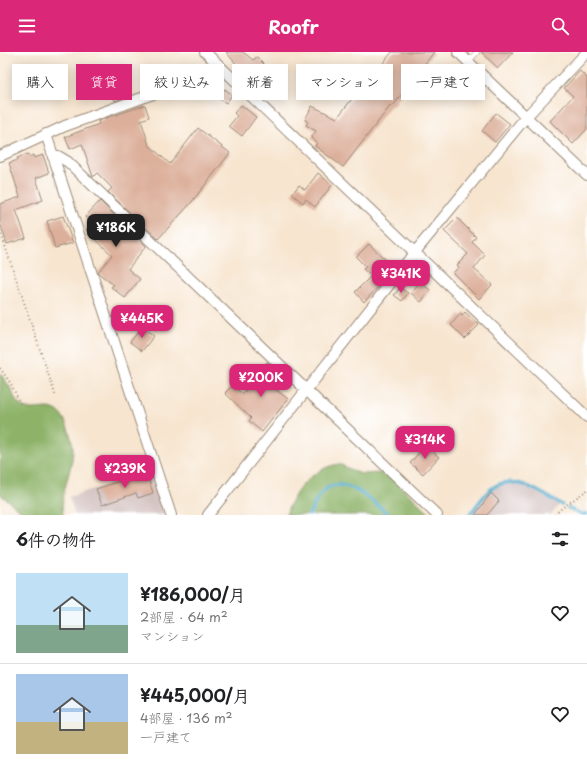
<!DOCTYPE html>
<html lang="ja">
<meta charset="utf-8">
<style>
:root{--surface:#fff;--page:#f6f6f6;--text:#202124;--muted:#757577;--line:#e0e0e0;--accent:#db2777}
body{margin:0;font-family:"Playpen Sans","Klee One",sans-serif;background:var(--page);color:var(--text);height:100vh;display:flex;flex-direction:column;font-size:15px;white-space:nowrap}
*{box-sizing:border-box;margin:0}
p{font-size:13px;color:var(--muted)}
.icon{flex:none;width:22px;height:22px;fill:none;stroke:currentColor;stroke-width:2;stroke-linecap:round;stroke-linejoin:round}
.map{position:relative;height:463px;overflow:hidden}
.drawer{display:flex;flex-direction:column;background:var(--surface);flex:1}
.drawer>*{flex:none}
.banner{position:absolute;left:12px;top:12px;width:563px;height:36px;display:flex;gap:8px}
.price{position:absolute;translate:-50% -34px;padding:0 9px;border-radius:8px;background:var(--accent);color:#fff;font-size:13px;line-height:26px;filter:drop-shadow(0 1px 2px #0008)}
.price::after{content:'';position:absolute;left:50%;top:24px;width:12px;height:9px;margin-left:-6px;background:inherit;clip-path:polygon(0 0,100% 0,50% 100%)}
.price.selected{background:#222;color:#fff}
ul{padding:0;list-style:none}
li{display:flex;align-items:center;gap:12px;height:100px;padding:0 16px}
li+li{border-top:1px solid var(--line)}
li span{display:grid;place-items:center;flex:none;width:112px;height:80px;border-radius:0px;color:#555}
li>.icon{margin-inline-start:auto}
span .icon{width:48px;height:48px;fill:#fffc;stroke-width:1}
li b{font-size:17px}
h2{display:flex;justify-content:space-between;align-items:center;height:48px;padding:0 16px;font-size:17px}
.chip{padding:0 14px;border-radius:0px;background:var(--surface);box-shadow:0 2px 10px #0003;font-size:14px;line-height:36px}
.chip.selected{background:var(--accent);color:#fff}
header{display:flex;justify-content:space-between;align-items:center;height:52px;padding:0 16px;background:var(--accent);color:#fff;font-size:18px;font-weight:700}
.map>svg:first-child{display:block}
</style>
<header><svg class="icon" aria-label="menu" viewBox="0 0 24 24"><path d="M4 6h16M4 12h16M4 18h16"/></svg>Roofr<svg class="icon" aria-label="search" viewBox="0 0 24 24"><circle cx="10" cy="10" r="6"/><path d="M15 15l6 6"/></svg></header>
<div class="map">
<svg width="587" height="463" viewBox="0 0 587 463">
<rect width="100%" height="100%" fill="#fff"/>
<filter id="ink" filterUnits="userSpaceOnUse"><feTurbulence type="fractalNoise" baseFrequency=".025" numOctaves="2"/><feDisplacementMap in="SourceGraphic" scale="8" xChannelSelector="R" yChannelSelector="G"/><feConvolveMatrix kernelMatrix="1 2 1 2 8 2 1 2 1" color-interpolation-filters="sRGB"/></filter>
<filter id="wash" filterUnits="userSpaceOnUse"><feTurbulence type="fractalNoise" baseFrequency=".012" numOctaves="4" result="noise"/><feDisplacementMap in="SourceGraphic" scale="16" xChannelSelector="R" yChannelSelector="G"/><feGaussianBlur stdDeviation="0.9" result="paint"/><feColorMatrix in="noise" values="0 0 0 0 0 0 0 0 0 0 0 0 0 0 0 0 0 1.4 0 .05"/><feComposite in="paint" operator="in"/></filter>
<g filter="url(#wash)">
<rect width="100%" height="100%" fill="#f7e5cf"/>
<g fill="#d1bfbe">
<polygon points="151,418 165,463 75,463 69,445"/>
<polygon points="507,432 515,432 524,434 559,453 551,463 471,463 492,439 499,434"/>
</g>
<g fill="#8db267" stroke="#646e42">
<path d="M0,321c4,6 8,11 12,18 2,4 3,10 7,13 16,15 37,-12 49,24 2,7 5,14 5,21 0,22 -14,44 -10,66h-37l-26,-21z"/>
<path d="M339,412l22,10 19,-1 6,1 5,3 40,38h-145c7,-24 27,-47 53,-51z"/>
</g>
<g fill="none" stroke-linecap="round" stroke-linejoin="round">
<g stroke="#4eaacc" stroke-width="3.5">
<polyline points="568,456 582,462 587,462"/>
<path d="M309,463c4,-8 8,-18 15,-24 19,-19 51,12 65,24"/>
<path d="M469,463c7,-8 14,-19 22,-26 23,-18 51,5 71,16"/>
</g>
</g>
<g id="blocks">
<g fill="#dcaf9a">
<polygon points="226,0 243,0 253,8 257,5 272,20 261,31 254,24 249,30 234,16 237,13"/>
<polygon points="392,0 434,0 393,54 391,53 343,115 315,94 317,91 311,86 316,79 306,73 308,70 305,68 312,54 337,66 359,38 361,39"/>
<polygon points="481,0 513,0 498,16"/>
<polygon points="580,19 587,26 587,77 573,92 550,69 573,44 564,36"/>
<polygon points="123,35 126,45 115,49 111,39"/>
<polygon points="225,37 232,43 226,51 218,46"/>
<polygon points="145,53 149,65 141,68 149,93 170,112 198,76 230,101 191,151 158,187 108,140 112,136 97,121 93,125 82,92 70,97 65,85 99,72 98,69"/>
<polygon points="241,53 256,65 242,84 229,74 237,64 234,61"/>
<polygon points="496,61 510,72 495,90 482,79"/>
<polygon points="28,102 29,105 33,103 34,106 43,103 49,121 36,126 43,148 16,158 26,186 7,192 0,171 0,152 20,145 9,111 18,108 17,106"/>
<polygon points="318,121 332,133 315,155 306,147 303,151 292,142 299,133 305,138"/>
<polygon points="100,149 146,194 128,217 140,227 125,246 111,235 114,233 98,221 98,220 112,203 86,178 92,171 85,165"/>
<polygon points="63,164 73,191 55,196 47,169"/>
<polygon points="457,166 476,185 472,190 485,203 474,217 492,233 479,247 453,221 459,215 457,213 468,202 444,179"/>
<polygon points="369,192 388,210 373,226 363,217 366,215 356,205"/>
<polygon points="370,225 379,234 364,250 355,240"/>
<polygon points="419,231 422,233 423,232 430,238 421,250 411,241"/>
<polygon points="400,236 408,241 402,249 394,243"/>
<polygon points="465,260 479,273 465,287 451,273 460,262 462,264"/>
<polygon points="142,275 154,284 142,299 130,290"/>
<polygon points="267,310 284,326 274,336 288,347 262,380 249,369 251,366 225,341 233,333 242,342 261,322 259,319"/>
<polygon points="426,393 439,405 423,422 410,411"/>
<polygon points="147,422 153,441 138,446 136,441 102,453 96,437 129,426 130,428"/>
<polygon points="491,441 499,449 487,463 475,463"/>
</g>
</g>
</g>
<g filter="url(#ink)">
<use href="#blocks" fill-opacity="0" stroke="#998876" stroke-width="1"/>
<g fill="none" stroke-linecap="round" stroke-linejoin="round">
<g stroke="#998876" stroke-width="6">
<polyline id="service" points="468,10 477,0"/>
</g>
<g stroke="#998876" stroke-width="12">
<g id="minor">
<polyline points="205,0 587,365"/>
<polyline points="458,0 587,123"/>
<polyline points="46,82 171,463"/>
<polyline points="0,104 65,74 213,20 219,13"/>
<polyline points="53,105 58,104 68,110 437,463"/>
<polyline points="208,463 415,200 526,65 587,0"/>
</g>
</g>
<g stroke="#998876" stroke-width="2" stroke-dasharray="1 3" stroke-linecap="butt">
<polyline points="0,179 56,345"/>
<polyline points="0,316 11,332 21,353"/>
<polyline points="555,463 558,459 587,438"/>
</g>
<use href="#service" stroke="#fff" stroke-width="5"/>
<use href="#minor" stroke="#fff" stroke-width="10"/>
</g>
</g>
</svg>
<b class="price selected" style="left:116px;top:196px">¥186K</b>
<b class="price" style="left:401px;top:242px">¥341K</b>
<b class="price" style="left:142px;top:287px">¥445K</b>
<b class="price" style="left:261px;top:346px">¥200K</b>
<b class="price" style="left:425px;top:408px">¥314K</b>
<b class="price" style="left:125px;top:437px">¥239K</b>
<div class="banner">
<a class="chip">購入</a>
<a class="chip selected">賃貸</a>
<a class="chip">絞り込み</a>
<a class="chip">新着</a>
<a class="chip">マンション</a>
<a class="chip">一戸建て</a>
</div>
</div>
<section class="drawer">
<h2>6件の物件<svg class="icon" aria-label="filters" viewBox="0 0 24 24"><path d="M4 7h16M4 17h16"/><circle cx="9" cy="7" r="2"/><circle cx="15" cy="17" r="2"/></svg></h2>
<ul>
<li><span style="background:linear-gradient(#bfe0f5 65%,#7fa58c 0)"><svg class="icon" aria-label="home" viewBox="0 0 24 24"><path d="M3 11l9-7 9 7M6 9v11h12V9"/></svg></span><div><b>¥186,000/月</b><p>2部屋 · 64 m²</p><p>マンション</p></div><svg class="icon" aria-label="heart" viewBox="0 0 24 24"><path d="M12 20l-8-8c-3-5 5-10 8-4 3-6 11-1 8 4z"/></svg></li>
<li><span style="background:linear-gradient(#a9c7e8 60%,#c2b280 0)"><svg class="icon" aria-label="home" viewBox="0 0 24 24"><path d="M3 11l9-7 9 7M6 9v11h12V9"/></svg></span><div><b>¥445,000/月</b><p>4部屋 · 136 m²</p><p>一戸建て</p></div><svg class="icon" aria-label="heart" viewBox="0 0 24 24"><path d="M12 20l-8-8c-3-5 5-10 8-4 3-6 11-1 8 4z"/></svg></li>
</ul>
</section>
